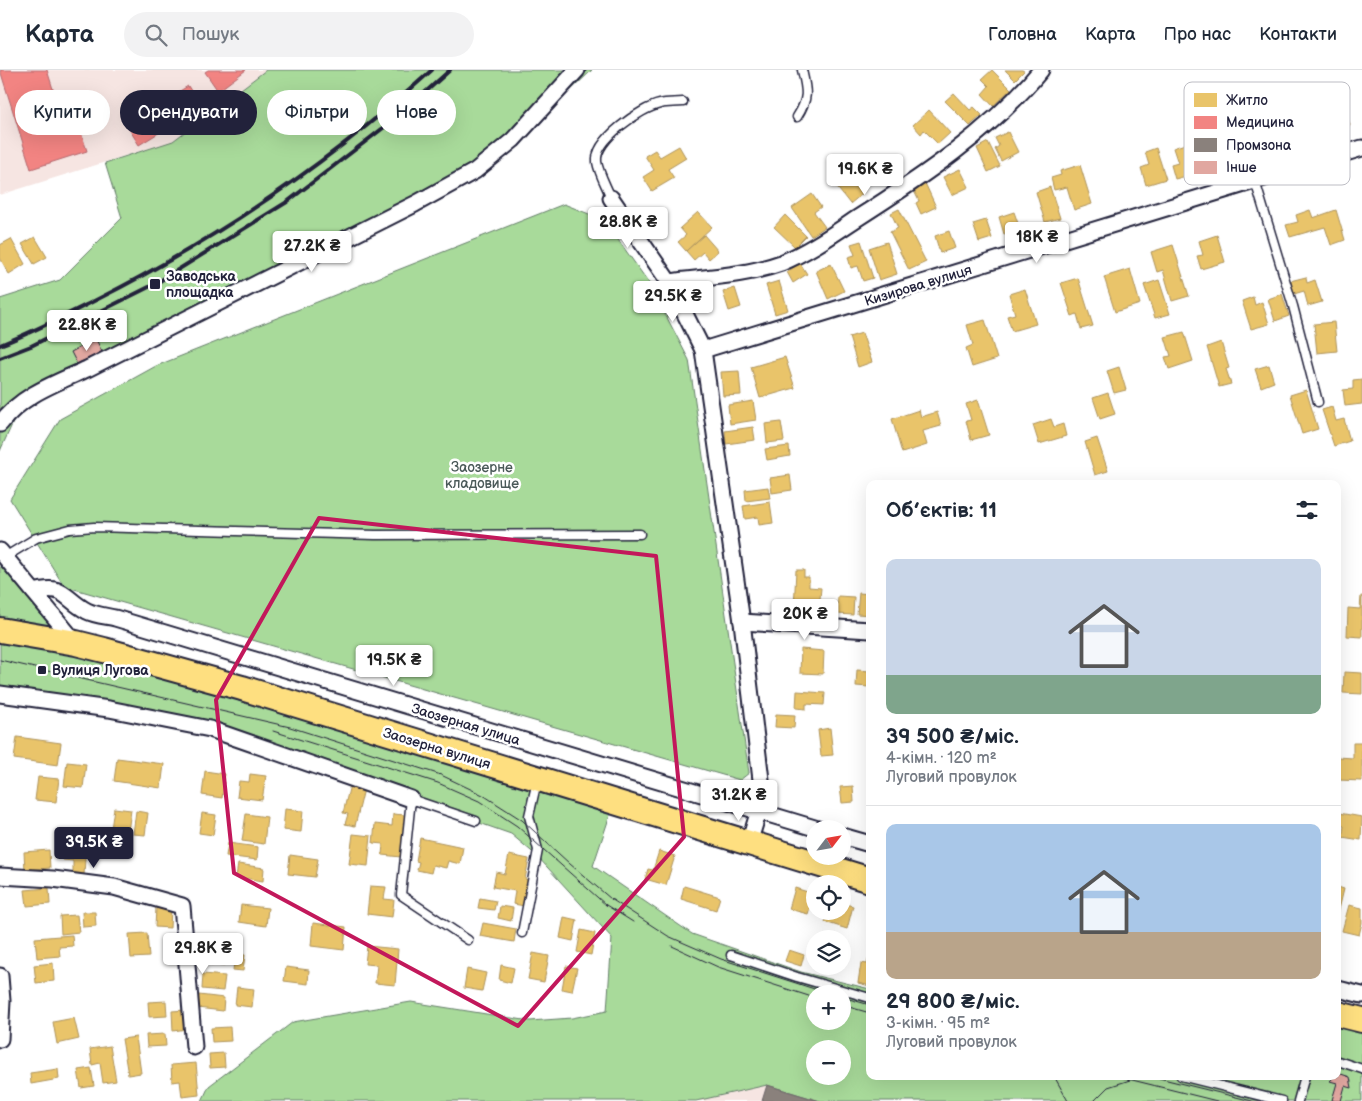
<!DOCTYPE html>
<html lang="uk">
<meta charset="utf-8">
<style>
:root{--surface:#fff;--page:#f2f2f3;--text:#1f2937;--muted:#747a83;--line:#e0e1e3;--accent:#22223b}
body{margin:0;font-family:"Balsamiq Sans",sans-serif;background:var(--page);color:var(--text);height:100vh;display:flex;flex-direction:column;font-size:19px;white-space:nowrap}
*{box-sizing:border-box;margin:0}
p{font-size:16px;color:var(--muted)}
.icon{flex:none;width:28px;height:28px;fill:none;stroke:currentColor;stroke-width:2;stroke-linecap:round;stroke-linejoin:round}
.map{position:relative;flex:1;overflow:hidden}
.side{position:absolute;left:866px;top:410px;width:475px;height:600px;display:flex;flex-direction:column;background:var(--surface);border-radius:10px;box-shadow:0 5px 20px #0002}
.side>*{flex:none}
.guide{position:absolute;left:15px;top:20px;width:475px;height:45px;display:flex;gap:10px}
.needle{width:32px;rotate:59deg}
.buttons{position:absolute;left:806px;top:750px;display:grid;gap:10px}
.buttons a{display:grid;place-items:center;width:45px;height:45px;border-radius:50%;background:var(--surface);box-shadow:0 5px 20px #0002;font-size:25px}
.price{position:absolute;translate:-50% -42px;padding:0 11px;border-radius:5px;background:#fff;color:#222;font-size:16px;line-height:32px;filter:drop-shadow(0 1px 2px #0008)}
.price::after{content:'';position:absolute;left:50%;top:30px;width:15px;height:11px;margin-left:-8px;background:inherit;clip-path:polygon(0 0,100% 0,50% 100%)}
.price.active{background:var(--accent);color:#fff}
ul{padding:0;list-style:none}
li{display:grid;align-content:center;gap:10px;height:265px;padding:0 20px}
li+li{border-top:1px solid var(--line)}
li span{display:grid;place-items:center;height:155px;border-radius:10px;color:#555}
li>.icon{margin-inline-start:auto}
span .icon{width:90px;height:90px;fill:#fffc;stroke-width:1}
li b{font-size:21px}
h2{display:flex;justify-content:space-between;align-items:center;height:60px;padding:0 20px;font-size:21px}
.pill{padding:0 18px;border-radius:22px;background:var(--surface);box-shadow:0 5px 20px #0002;font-size:18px;line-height:45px}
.pill.active{background:var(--accent);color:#fff}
header{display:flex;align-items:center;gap:30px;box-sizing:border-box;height:70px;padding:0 25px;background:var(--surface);border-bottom:1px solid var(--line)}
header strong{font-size:24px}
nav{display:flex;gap:28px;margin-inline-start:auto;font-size:18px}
.search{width:350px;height:45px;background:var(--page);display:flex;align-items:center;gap:12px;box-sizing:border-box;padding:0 18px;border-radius:28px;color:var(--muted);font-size:19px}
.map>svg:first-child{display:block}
</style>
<header>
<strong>Карта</strong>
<div class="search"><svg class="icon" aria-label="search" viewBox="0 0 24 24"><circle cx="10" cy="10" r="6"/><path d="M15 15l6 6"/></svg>Пошук</div>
<nav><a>Головна</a><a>Карта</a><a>Про нас</a><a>Контакти</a></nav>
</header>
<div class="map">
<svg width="1362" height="1031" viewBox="0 0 1362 1031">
<rect width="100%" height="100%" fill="#fff"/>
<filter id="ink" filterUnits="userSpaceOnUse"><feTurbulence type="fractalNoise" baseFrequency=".02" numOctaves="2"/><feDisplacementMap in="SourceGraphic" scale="10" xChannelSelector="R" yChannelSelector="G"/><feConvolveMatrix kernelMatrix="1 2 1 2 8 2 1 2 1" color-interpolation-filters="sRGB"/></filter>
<g filter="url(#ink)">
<g fill="#f6e5e2">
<polygon points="0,0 266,0 173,71 0,125"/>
<polygon points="767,1015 820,1031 696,1031"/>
</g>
<g fill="#a8da9a" stroke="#657e6a" fill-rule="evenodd">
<polygon points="266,0 592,0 503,85 43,317 15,348 0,381 0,229 60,210 122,148 105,93 173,71"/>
<polygon points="564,134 604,150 649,213 689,290 749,703 740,710 64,516 10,429 60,349 156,296"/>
<polygon points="0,478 59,549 83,568 0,550"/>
<path d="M0,563l614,170 -21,63 99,68 109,38 69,17v87h468v-56l24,8v73h-542l-53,-16 -71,16h-494l7,-15 84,-64 118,-20 119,19 42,-3 35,-7 5,-73 -75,-82 -26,-22 -301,-105 -210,-35zM815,924h27v27h-27zM815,979h27v27h-27z"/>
</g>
<g fill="#e9c46a" stroke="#ad935c">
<polygon points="992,0 1011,19 993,36 982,24 989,16 982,9"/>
<polygon points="1005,0 1022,0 1024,1 1015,10"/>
<polygon points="1337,14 1350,55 1334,60 1329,45 1321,48 1316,34 1325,32 1321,19"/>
<polygon points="954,23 970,40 974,37 982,45 970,56 945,31"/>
<polygon points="929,40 950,63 938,74 924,60 921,64 913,55"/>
<polygon points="1008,62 1018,82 1001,91 995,79 999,76 995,68"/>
<polygon points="988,72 1000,96 988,102 977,78"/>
<polygon points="1185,74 1194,104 1175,109 1171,95 1178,93 1173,78"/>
<polygon points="679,76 686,88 668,99 674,108 652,121 643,107 654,100 645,86 655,80 660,87"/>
<polygon points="1156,78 1166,109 1146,115 1141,98 1149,95 1145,82"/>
<polygon points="887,84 897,94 893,98 902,107 892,116 873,97"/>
<polygon points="1080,95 1092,134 1074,140 1067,117 1054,120 1051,108 1061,105 1060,101"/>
<polygon points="960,99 969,117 952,125 943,107"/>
<polygon points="844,102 862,124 850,134 832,111"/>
<polygon points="925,113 936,137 921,144 916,133 919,131 913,119"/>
<polygon points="1050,117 1060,148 1045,152 1036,122"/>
<polygon points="812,124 821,137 814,142 825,157 811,166 792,138"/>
<polygon points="899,139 926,192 909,200 890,162 898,158 891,143"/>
<polygon points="1310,140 1313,148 1336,140 1345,170 1331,175 1325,157 1290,167 1286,155 1298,152 1296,145"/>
<polygon points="698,142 712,157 686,181 678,172 686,165 680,158"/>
<polygon points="1014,142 1020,159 1004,164 999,147"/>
<polygon points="785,145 806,166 795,177 774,157"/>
<polygon points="986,150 992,168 979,172 973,154"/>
<polygon points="949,161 955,178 940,183 935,166"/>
<polygon points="704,165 718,181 709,189 703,182 694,190 686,181"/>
<polygon points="1217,165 1225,192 1201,199 1197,186 1203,185 1199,171"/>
<polygon points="35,167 47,187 34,194 22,174"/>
<polygon points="11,169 25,194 9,204 0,188 0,175"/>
<polygon points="861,171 873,208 863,211 858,196 851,198 848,187 855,185 851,174"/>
<polygon points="887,172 897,204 879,210 869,178"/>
<polygon points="1173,175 1189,226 1172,231 1163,200 1157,202 1151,182"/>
<polygon points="800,193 807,204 793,213 787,202"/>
<polygon points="831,194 844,221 828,229 816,201"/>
<polygon points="1130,199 1140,234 1115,242 1104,207"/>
<polygon points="1306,207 1307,213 1315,210 1322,232 1308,236 1304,221 1294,224 1290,211"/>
<polygon points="1078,208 1093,256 1081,259 1077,244 1072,246 1061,213"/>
<polygon points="1159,210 1170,244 1155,248 1144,215"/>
<polygon points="779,211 788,240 775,244 766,215"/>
<polygon points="735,218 741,237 729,241 723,222"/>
<polygon points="1025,219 1036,254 1012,261 1007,246 1015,244 1009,224"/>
<polygon points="1282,224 1289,246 1275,251 1268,229"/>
<polygon points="1253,227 1255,235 1262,232 1269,254 1251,259 1242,231"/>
<polygon points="985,250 997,289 972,297 966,278 973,275 967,255"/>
<polygon points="1334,252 1337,281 1317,283 1314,254"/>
<polygon points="1184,262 1193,291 1169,299 1165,287 1171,286 1165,267"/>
<polygon points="862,263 872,292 858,297 849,267"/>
<polygon points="1221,272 1229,298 1226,299 1231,314 1219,317 1207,277"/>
<polygon points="785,287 795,318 760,328 751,297"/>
<polygon points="1269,295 1274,312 1261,317 1255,299"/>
<polygon points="1119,297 1126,320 1114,323 1107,301"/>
<polygon points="739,301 741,325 723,326 721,302"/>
<polygon points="1362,309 1362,334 1345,336 1343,320 1353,319 1353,310"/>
<polygon points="1306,320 1318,359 1302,364 1290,325"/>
<polygon points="1108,323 1115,344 1100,349 1093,328"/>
<polygon points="978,330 989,365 971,370 966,351 971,350 966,334"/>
<polygon points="753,331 756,350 730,354 728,335"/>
<polygon points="1332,337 1336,351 1344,349 1350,371 1334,376 1322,340"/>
<polygon points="919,340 921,347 937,342 941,356 923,361 927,375 902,383 892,349"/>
<polygon points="1051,349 1054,357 1063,354 1066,366 1039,374 1033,355"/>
<polygon points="781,352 784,371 767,373 765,354"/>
<polygon points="753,357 755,370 726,374 725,361"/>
<polygon points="1097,368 1108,401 1095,405 1085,372"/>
<polygon points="789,376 790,386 767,390 765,379"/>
<polygon points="790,405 792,420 772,423 770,408"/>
<polygon points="768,417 770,428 746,431 745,420"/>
<polygon points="770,432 773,453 759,455 758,447 745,449 743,436"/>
<polygon points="796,500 804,500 804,507 809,507 809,517 821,518 819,539 794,538"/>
<polygon points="859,523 870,524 870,545 857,544"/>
<polygon points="838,526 854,527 853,545 837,544"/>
<polygon points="1361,526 1362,526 1362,567 1347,566 1348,538 1360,539"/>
<polygon points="801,579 824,581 823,604 800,603"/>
<polygon points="857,600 870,601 869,617 856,616"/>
<polygon points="1344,602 1362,603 1362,624 1343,623"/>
<polygon points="797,621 825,623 824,635 806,634 806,639 796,638"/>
<polygon points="776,644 795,645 794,658 775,657"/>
<polygon points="830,658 833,685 821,686 818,660"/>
<polygon points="17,667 61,673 58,695 14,689"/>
<polygon points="1353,673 1362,673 1362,711 1338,710 1338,687 1353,688"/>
<polygon points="117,688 164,694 161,718 114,711"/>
<polygon points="67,692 86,694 83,718 64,716"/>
<polygon points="205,701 225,704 222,728 202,725"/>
<polygon points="250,704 266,706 262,730 237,727 239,711 249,712"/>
<polygon points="38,707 59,709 56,732 35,730"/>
<polygon points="350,715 364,719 355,756 345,754 348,744 343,743"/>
<polygon points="853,716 854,732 842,733 840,717"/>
<polygon points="114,738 131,740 128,762 111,759"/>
<polygon points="285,739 303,741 301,762 283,760"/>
<polygon points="136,741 148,743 145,765 133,764"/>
<polygon points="202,743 216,745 213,765 199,763"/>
<polygon points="1339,743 1362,747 1361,770 1342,767 1344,756 1338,755"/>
<polygon points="246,744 267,747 264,774 242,771"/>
<polygon points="393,744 405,745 401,787 382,785 383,774 373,773 375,754 392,756"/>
<polygon points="353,764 371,766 368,796 349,794"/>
<polygon points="420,768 463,777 460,794 448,791 446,798 433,795 431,803 417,800 419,792 416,791"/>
<polygon points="68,771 86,772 84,805 73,804 73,791 63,790 64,775 67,776"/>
<polygon points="228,773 258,777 257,790 226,786"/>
<polygon points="49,780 50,798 25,800 24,782"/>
<polygon points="659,781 675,786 666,815 645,809 648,799 653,800"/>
<polygon points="290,785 318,789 315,807 288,804"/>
<polygon points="509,785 529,789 525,809 530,810 525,836 513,834 515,821 493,817 496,802 505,804"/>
<polygon points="238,794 264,798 263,811 236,807"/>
<polygon points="370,816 386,817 384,829 394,830 392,847 367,844"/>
<polygon points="684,816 720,827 716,840 681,829"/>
<polygon points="1338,817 1344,819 1338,844"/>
<polygon points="49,818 50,834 27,836 25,820"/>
<polygon points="795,818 814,824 808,844 789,839"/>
<polygon points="480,828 496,831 494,840 478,838"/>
<polygon points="842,833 853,836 847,859 825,852 829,841 842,841"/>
<polygon points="241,835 268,838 266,856 239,852"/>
<polygon points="1349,835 1362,838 1362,853 1359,865 1342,861"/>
<polygon points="500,836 513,838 511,851 498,848"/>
<polygon points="156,838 171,839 170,858 155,857"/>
<polygon points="82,842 95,842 96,856 83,857"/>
<polygon points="77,845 79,862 61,864 60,846"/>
<polygon points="564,847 577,850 573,871 560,868"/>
<polygon points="313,853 346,857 344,880 311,876"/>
<polygon points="483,853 516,859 514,872 480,866"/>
<polygon points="581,860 595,863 591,885 577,882"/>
<polygon points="147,863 149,887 131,888 129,864"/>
<polygon points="72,865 73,876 59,877 60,886 37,888 35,868"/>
<polygon points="367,876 398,879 395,915 375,913 377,895 365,894"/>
<polygon points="207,879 225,880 223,896 205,894"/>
<polygon points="789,880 804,885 801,896 785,891"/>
<polygon points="533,883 549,886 544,912 528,909"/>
<polygon points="235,884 245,885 243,901 233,900"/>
<polygon points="870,884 870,916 858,913 861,893 867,894"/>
<polygon points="53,893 54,911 36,913 34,895"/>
<polygon points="501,895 514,898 511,913 499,910"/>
<polygon points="566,896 577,898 572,921 562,919"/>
<polygon points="286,897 309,900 308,914 284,911"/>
<polygon points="467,899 486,903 482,921 464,918"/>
<polygon points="203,904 225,906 223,921 202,919"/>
<polygon points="237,917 254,919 252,937 235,935"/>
<polygon points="199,925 224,928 223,941 197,938"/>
<polygon points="166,931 167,946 149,947 148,932"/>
<polygon points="185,940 187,959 173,961 172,941"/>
<polygon points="74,948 79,969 57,974 53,952"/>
<polygon points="230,957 231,971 212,972 211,958"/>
<polygon points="165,964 166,976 147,977 146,965"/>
<polygon points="136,967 141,1003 128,1005 122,969"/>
<polygon points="110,976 116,1011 103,1013 100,993 92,995 90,979"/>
<polygon points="224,983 225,997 210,998 209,984"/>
<polygon points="196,993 199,1025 182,1027 180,1011 172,1012 171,995"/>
<polygon points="91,998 94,1016 81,1018 78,1000"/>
<polygon points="58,999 59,1009 31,1014 30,1003"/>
</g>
<g fill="#f28482" stroke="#b4676d">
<polygon points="0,0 47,0 64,54 77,50 87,81 31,99"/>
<polygon points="208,0 246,0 218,21 205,2"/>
<polygon points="188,16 201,37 139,75 126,54"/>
</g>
<polygon fill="#8a817c" stroke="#6b6468" points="767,1015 820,1031 762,1031"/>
<g fill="#e1a7a0" stroke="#22223b">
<polygon points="96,269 102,282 77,294 71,282"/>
<polygon points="1338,1003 1350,1007 1352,1018 1345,1016 1341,1031 1335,1031 1332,1030 1337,1013 1330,1011 1335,1006 1338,1006"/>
</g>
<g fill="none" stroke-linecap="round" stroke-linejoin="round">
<g stroke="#22223b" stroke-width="11">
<g id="service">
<path d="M797,47c12,-19 10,-26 5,-47"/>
<polyline points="1255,111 1293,236 1318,332"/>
<path d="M611,128c-4,-11 -12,-24 -14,-36 -3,-22 44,-54 63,-58 7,-2 15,-1 23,-2"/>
<polyline points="5,487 36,468 70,459 94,457 375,465 640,464"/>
<polyline points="522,863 538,780 529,746 537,711"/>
<polyline points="468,870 401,825 411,729 476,751"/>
<polyline points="731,885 797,907 870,928"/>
<polyline points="1338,991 1362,999"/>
<polyline points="1181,1006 1282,1031"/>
<polyline points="1298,1031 1305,1006"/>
</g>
</g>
<g stroke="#22223b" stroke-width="19">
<g id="minor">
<polyline points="611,128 669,212 703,280 742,552 762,718 761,734 749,773"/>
<path d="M669,212c37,-5 76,-6 112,-19 27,-11 51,-28 75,-44 66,-42 135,-88 185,-149"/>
<polyline points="703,280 1362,78"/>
<path d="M0,354c21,-29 56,-41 87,-55l328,-165 60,-33 38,-31 64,-70"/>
<polyline points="0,481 76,573"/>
<path d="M34,522c30,-9 30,7 53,19 8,4 19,5 28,7l703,211"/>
<polyline points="742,552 870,560"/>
<polyline points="0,624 109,639 210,659 411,729"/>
<polyline points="842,766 870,774"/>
<polyline points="0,806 53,809 114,817 182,836 194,977"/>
<polyline points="0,906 2,931 0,969"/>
<polyline points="1338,919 1362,925"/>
</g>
</g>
<g stroke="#22223b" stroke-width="28">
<g id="primary">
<polyline points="0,560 76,573 104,580 242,618 870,810"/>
<polyline points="1338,944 1362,950"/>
</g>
</g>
<use href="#service" stroke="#fff" stroke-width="8"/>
<use href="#minor" stroke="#fff" stroke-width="15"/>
<use href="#primary" stroke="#fedf80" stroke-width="24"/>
<g stroke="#22223b" stroke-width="1">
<polyline points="0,590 290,657 441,705 483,725 522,750 570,794 611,829 668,866 721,889 830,924"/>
<polyline points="273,661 438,713 479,731 517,756 606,835 633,852"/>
<polyline points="672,876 718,897 815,928"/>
<polyline points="842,927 870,935"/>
<polyline points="842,935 870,943"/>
<polyline points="1054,1006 1068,1031"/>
<polyline points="1116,1006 1217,1031"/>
<polyline points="1151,1006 1252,1031"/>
<polyline points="1094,1031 1108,1017 1130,1010"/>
</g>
<g stroke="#22223b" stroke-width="4">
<path d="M0,275c33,-13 64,-29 96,-45 121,-61 235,-139 336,-230"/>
<polyline points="0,288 31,276 155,214 287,132 400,45 450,0"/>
</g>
</g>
</g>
<path fill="none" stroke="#c2185b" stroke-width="4" stroke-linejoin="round" d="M319,448l337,38 28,281 -166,189 -284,-153 -18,-173z"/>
<g fill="#22223b" stroke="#fff" stroke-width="2">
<rect x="149" y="208" width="12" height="12" rx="2.5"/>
<rect x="37" y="595" width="10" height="10" rx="2.5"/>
</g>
<g text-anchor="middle" stroke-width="5" stroke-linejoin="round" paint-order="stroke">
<g font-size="14" font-weight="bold" fill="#22223b" stroke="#fff" text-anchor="start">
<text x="166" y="211">Заводська<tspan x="166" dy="16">площадка</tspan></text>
<text x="52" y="605">Вулиця Лугова</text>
</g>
<g font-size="14" fill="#22223b" stroke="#fff">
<text transform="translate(918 215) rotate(-17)" y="5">Кизирова вулиця</text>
<text transform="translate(466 654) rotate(17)" y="5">Заозерная улица</text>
<text transform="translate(437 678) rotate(17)" y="5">Заозерна вулиця</text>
</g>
<g font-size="14" fill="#4a5958" stroke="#fff">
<text x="482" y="402">Заозерне<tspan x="482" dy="16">кладовище</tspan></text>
</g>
</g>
<rect x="1184" y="12" width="166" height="103" rx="8" fill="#fff" stroke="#bdbdc4" stroke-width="1"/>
<rect x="1194" y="23" width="23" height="14" fill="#e9c46a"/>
<rect x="1194" y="46" width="23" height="13" fill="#f28482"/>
<rect x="1194" y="68" width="23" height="14" fill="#8a817c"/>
<rect x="1194" y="91" width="23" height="13" fill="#e1a7a0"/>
<g font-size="14" fill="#22223b">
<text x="1226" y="35">Житло</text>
<text x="1226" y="57">Медицина</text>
<text x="1226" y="80">Промзона</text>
<text x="1226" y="102">Інше</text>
</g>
</svg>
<div class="buttons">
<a><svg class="needle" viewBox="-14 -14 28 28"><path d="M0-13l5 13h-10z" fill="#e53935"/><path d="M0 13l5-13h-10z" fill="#747a83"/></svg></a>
<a><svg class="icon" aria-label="locate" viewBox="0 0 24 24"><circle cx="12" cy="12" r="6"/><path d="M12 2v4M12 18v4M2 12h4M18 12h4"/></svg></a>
<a><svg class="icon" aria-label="layers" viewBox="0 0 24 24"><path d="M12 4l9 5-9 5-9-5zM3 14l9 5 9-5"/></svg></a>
<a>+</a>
<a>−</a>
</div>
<b class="price" style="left:865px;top:126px">19.6K ₴</b>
<b class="price" style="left:628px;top:179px">28.8K ₴</b>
<b class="price" style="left:1037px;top:194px">18K ₴</b>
<b class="price" style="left:312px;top:203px">27.2K ₴</b>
<b class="price" style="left:673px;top:253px">29.5K ₴</b>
<b class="price" style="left:87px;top:282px">22.8K ₴</b>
<b class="price" style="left:805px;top:571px">20K ₴</b>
<b class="price" style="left:394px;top:617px">19.5K ₴</b>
<b class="price" style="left:739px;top:752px">31.2K ₴</b>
<b class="price active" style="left:94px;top:799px">39.5K ₴</b>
<b class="price" style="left:203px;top:905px">29.8K ₴</b>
<div class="guide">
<a class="pill">Купити</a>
<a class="pill active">Орендувати</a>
<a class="pill">Фільтри</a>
<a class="pill">Нове</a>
</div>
<section class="side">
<h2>Об’єктів: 11<svg class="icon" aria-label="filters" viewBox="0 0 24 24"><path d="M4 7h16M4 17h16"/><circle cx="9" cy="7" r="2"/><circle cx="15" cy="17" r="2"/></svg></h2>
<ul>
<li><span style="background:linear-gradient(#c9d6e8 75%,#7fa58c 0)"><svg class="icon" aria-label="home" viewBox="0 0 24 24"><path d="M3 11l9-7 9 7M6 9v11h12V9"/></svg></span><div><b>39 500 ₴/міс.</b><p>4-кімн. · 120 m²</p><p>Луговий провулок</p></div></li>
<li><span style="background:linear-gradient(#a9c7e8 70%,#b9a48a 0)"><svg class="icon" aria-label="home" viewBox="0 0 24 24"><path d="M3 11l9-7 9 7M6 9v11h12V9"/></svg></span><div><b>29 800 ₴/міс.</b><p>3-кімн. · 95 m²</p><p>Луговий провулок</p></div></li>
</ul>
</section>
</div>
